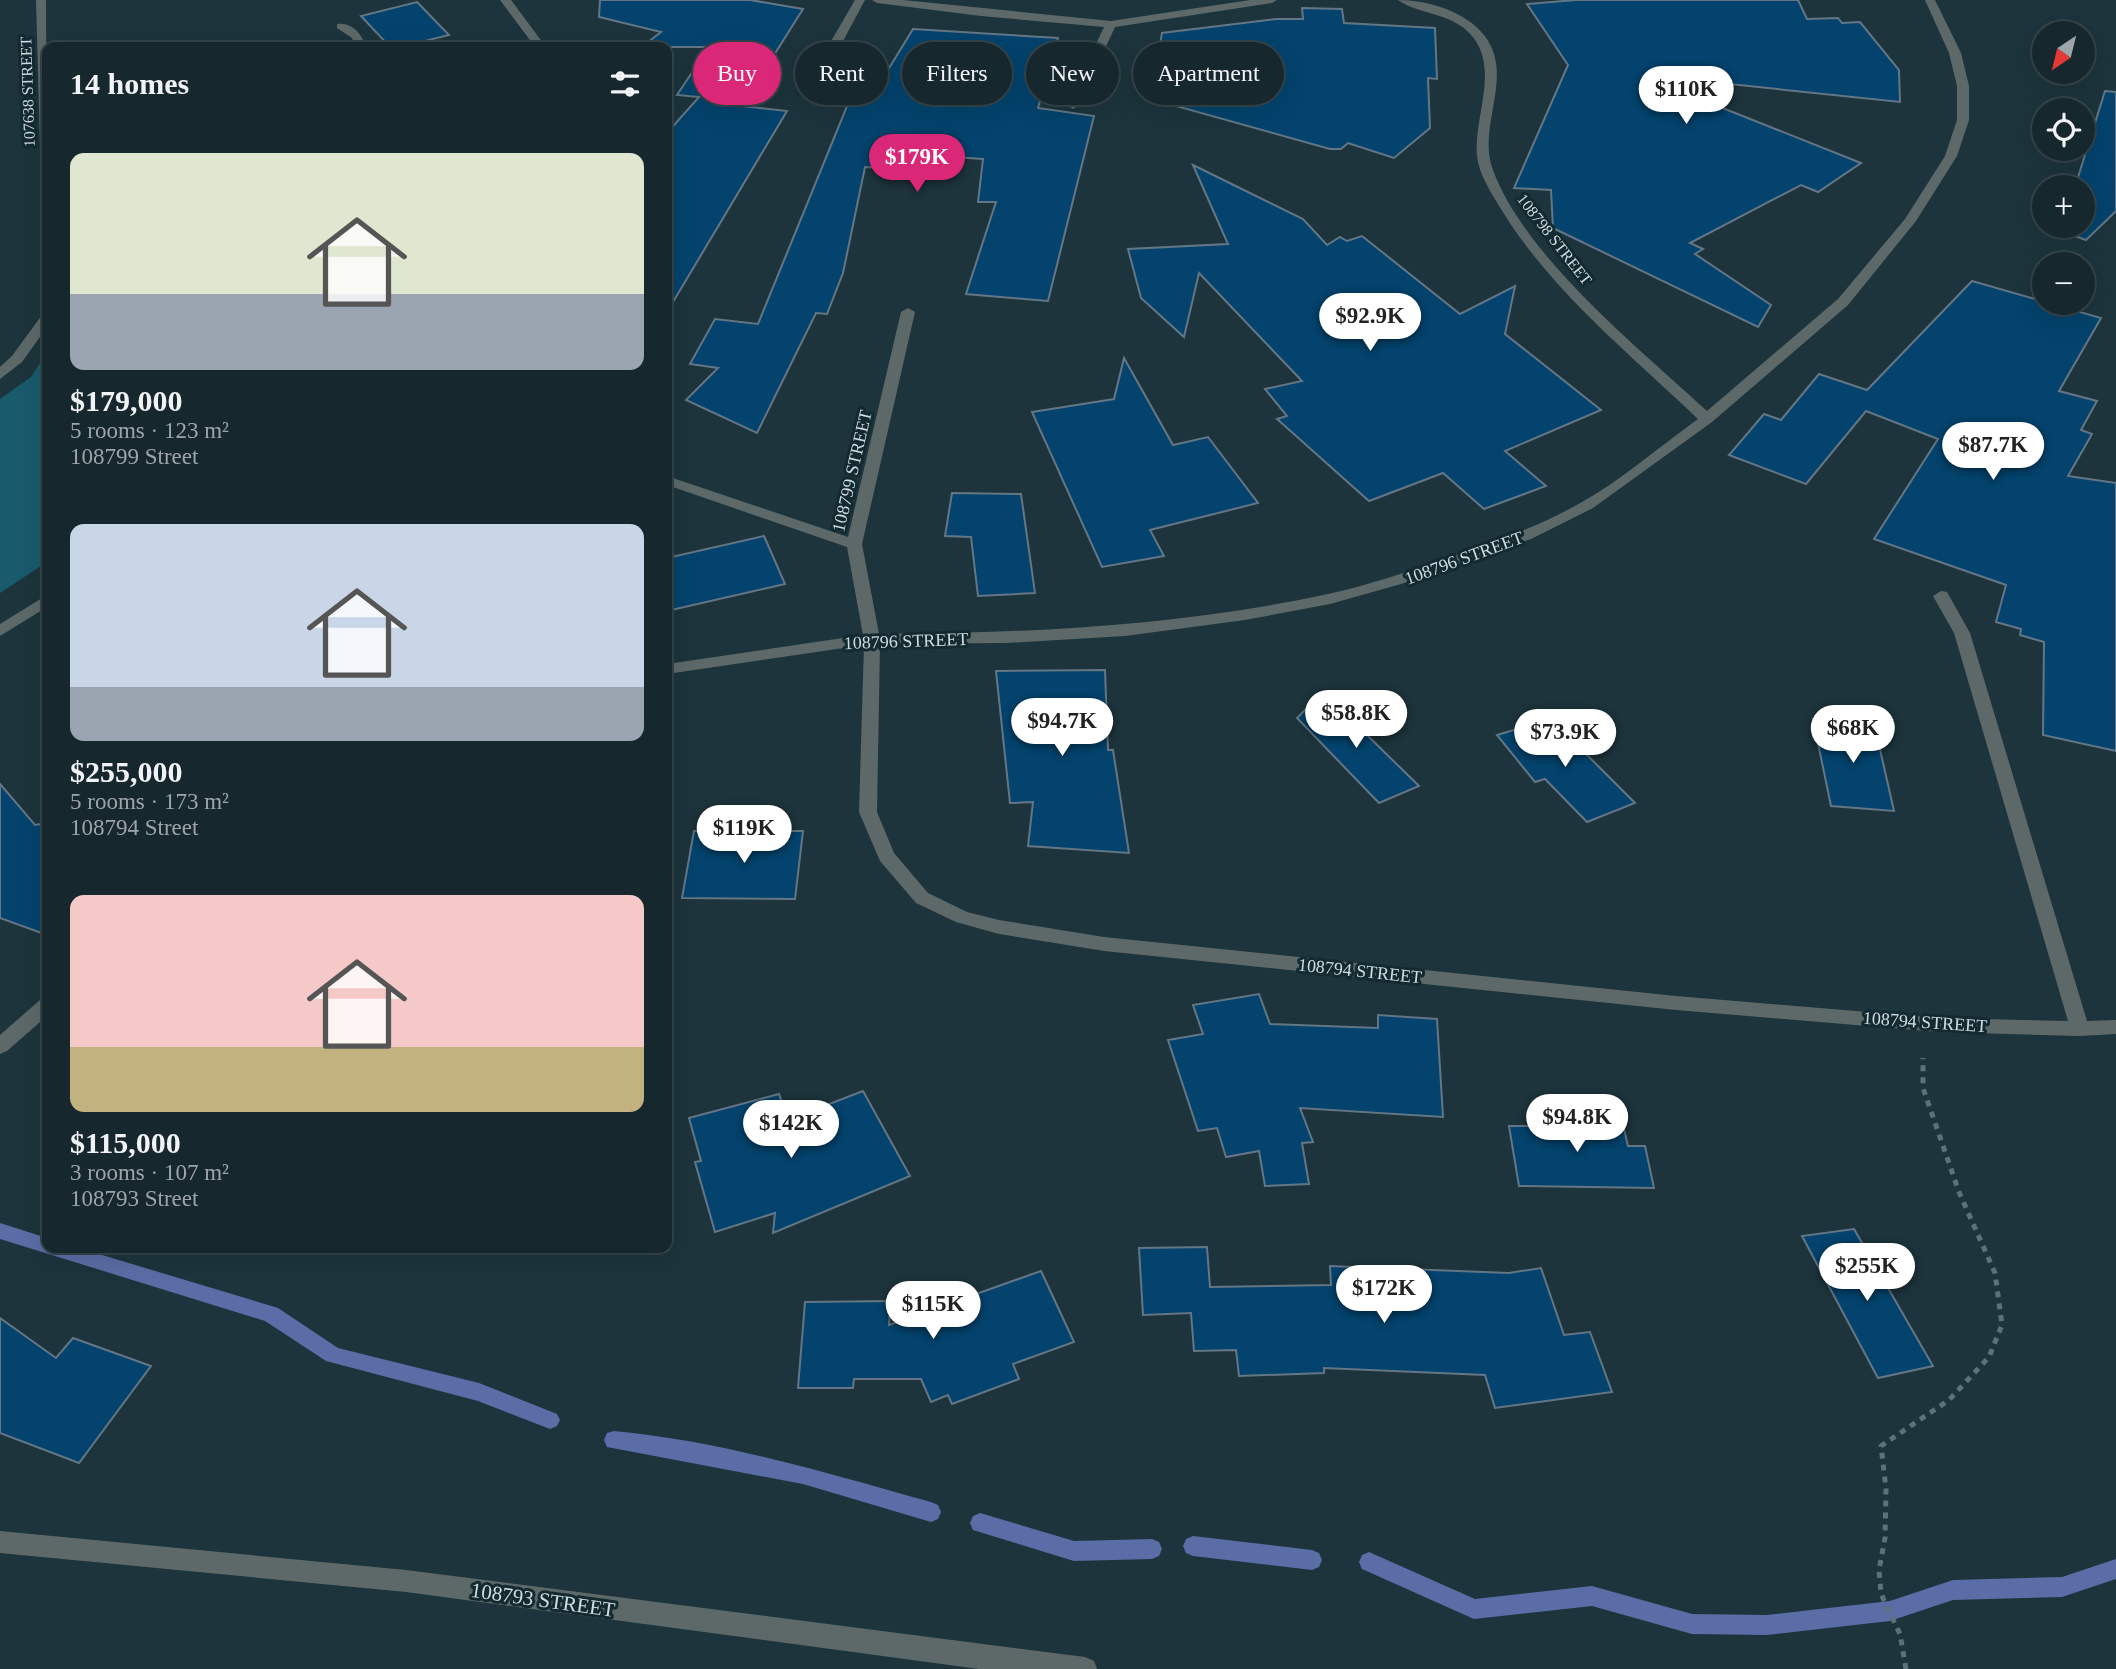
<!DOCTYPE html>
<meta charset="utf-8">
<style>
:root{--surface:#16272d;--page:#233339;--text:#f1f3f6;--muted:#9ea5aa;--line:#354449;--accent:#db2777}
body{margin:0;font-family:Georgia,serif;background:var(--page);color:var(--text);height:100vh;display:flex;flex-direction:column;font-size:26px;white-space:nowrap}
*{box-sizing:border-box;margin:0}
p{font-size:23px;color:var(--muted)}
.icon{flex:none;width:38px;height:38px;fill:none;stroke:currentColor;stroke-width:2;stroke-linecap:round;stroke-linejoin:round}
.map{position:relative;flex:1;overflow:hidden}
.drawer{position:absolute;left:42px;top:42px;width:630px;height:1211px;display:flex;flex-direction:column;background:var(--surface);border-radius:14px;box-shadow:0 7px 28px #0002,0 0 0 2px var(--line)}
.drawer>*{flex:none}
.hud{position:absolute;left:693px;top:42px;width:665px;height:63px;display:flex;gap:14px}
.needle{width:46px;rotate:215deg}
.tools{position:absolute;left:2032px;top:21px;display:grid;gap:14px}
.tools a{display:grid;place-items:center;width:63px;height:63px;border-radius:50%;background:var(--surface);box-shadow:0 7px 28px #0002,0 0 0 2px var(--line);font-size:35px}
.price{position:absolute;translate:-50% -60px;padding:0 16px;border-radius:24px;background:#fff;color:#222;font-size:23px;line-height:46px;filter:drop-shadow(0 2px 4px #0008)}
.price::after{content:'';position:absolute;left:50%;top:42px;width:21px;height:16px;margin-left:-10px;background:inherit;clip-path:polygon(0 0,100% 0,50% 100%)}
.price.on{background:var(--accent);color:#fff}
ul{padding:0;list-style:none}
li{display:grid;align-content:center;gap:14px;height:371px;padding:0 28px}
li span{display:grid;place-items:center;height:217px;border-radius:14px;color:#555}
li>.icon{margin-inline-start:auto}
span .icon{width:126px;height:126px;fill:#fffc;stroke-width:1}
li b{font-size:30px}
h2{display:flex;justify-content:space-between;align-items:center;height:84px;padding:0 28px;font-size:30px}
.chip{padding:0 24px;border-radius:32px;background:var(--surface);box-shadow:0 7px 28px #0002,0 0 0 2px var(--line);font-size:24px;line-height:63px}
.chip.on{background:var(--accent);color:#fff}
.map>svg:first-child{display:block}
</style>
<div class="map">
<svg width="2116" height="1669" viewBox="0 0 2116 1669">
<rect width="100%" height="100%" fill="#1d343c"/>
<polygon fill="#195a6d" points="47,352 47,562 0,593 0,399 31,377"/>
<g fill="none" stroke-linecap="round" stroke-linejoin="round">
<g fill="#5a6da6" fill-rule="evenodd">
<polygon points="0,1223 47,1238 47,1248 79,1248 278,1308 338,1348 479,1383 557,1414 560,1420 557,1426 550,1429 478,1401 326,1361 265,1321 0,1239"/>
<path d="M614,1431c108,10 213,42 317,71l7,3 3,7 -3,7 -7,3 -128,-38 -196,-37 -3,-7 3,-7z"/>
<polygon points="980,1513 1074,1541 1152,1539 1159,1542 1162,1549 1159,1556 1152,1559 1074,1561 973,1530 970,1523 973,1516"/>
<polygon points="1193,1536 1312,1550 1319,1553 1322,1560 1319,1567 1312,1570 1193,1556 1186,1553 1183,1546 1186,1539"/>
<polygon points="1369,1552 1475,1599 1592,1586 1692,1614 1767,1615 1890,1601 1953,1580 2062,1577 2116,1559 2116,1579 2062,1597 1953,1600 1890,1621 1767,1635 1692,1634 1592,1606 1474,1619 1362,1569 1359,1562 1362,1555"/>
</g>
</g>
<g fill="#03436d" stroke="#647685" stroke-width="2">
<polygon points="600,0 750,0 803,9 742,106 787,111 667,312 667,133 699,97 677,95 709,47 642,47 661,32 599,17"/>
<polygon points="1576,0 1798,0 1807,19 1838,18 1842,23 1860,22 1899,70 1900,102 1653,76 1652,80 1861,163 1818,192 1801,185 1690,243 1703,249 1695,254 1771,305 1758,327 1553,228 1551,190 1514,188 1568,65 1527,4"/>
<polygon points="417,2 449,35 401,47 390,47 361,16"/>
<polygon points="1302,8 1342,9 1344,23 1435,28 1437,79 1428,78 1430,128 1394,158 1348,143 1341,149 1330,149 1144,97 1151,50 1159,50 1162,33 1277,19 1303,19"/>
<polygon points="913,29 1058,38 1038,108 1094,116 1048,301 966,294 996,202 978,202 983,159 907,154 901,169 865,167 843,273 827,314 816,313 757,433 686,400 718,368 690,364 715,319 758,324 863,67 884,74 883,78"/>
<polygon points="2105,91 2116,92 2116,211 2086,240 2047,226 2082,226 2082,187 2075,187"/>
<polygon points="1193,165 1303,219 1327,245 1340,237 1347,241 1362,236 1460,314 1515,286 1505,334 1601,410 1505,451 1546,486 1484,509 1443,473 1369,501 1277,419 1287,416 1265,389 1302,381 1199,273 1184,337 1141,298 1128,249 1228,244"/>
<polygon points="1972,281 2101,318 2059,391 2097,401 2081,430 2092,434 2068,476 2116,483 2116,751 2043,735 2044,642 2020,635 2021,629 1996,622 2006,585 1874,539 1938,439 1866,411 1806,484 1729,455 1764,414 1781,420 1819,374 1867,390"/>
<polygon points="1124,358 1173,445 1208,437 1258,503 1150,530 1164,556 1102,567 1032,412 1114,399"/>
<polygon points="952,493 1021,494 1035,593 978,596 971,537 945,536"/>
<polygon points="764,536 785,584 667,611 667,558"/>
<polygon points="1105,670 1108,750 1113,750 1129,853 1028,846 1033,802 1010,803 996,671"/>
<polygon points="1323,692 1419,786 1379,803 1297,718"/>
<polygon points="1551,719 1635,803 1587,822 1545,779 1535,782 1497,735"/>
<polygon points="1813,719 1874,723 1894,811 1831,806"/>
<polygon points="0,784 35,825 47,823 47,935 0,918"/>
<polygon points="694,831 803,831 795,899 682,898"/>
<polygon points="1259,994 1270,1024 1378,1028 1378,1015 1437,1019 1443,1117 1300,1108 1313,1142 1302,1143 1309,1184 1265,1186 1259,1151 1226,1157 1217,1128 1198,1131 1168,1040 1203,1034 1193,1005"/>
<polygon points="863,1091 910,1176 773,1233 775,1213 715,1232 695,1162 701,1161 689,1118 779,1094 788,1120"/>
<polygon points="1528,1112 1573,1112 1575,1120 1622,1121 1628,1146 1645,1146 1654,1188 1519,1186 1509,1126 1531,1126"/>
<polygon points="1854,1229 1933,1366 1878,1378 1802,1236"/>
<polygon points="1207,1247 1210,1287 1331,1285 1330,1266 1509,1273 1541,1268 1564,1335 1590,1332 1612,1392 1495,1408 1485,1375 1324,1368 1324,1373 1239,1376 1236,1350 1194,1351 1191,1313 1143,1315 1139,1248"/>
<polygon points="1041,1271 1074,1342 1013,1364 1019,1379 952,1404 948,1395 931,1402 921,1379 854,1379 853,1388 798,1388 805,1302 891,1301 889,1325"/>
<polygon points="0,1318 56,1358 73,1338 151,1366 79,1463 0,1433"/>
</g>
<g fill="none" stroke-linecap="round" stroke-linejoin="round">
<polyline stroke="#5d7178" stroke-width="5" stroke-dasharray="6 6" stroke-linecap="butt" points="1906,1669 1900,1634 1881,1594 1879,1570 1885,1538 1886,1489 1881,1446 1949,1400 1989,1357 2002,1325 1995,1273 1959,1192 1923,1088 1923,1058"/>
<g fill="#5d6969" fill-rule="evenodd">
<polygon points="36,0 46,0 47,186 41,182"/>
<polygon points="500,0 511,0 546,47 535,47"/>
<polygon points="855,0 865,0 842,43 833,71 823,73 821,71 830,43"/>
<polygon points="872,0 903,0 1111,21 1250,0 1277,0 1272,3 1115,27 1079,105 1073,109 1067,105 1104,27 981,16 877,3"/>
<path d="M1398,0c29,0 67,11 86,35 32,40 -8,92 9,135 32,87 147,179 214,241l131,-112 67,-80 40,-63 12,-36v-34l-8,-33 -24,-53h10l26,53 8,33v34l-12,36 -41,65 -68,84 -136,117 -119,86 -62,31 -130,45 -71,20 -85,16 -120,16 -119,7 -126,1 -3,168 17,41 34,40 39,19 32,8 105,17 572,59 263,22 129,3 -114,-388 -21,-37 8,-5 6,1 23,41 117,388 29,-1v14l-36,2 -141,-4 -263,-22 -572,-59 -105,-17 -43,-12 -40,-19 -36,-42 -21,-49 5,-167 -197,29v-10l196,-29 -16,-88 -180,-62v-9l181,61 53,-225 7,-4 7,4 -53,232 17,90c151,-1 300,-8 449,-40 41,-9 82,-23 122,-37 45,-15 90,-31 132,-55 41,-23 78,-56 116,-83 -69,-66 -147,-128 -197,-210 -9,-15 -22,-34 -24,-53 -4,-41 27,-94 -12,-127 -19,-16 -49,-16 -67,-29z"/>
<path d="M337,24c15,-2 25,10 29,23h-10l-4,-9 -15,-10z"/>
<polygon points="47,314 47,327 22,362 0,379 0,367 12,356 42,315"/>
<polygon points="47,595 47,607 0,636 0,624"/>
<polygon points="47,998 47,1016 7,1051 0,1054 0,1035 40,1000"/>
<polygon points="0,1531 406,1570 1085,1657 1094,1661 1097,1669 979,1669 406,1592 0,1553"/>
</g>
</g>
<g text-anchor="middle" stroke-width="6" stroke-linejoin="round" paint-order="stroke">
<g font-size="16" fill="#cfdce1" stroke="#132a31">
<text transform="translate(27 92) rotate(-92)" y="6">107638 STREET</text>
<text transform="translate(1555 239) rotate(52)" y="6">108798 STREET</text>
</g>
<g font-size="18" fill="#cfdce1" stroke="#132a31">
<text transform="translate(852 471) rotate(-77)" y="6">108799 STREET</text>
<text transform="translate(1464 558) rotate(-20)" y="6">108796 STREET</text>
<text transform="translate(906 641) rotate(-2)" y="6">108796 STREET</text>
<text transform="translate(1360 971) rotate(6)" y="6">108794 STREET</text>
<text transform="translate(1925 1022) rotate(4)" y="6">108794 STREET</text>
</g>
<g font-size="21" fill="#cfdce1" stroke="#132a31">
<text transform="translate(543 1600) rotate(8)" y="7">108793 STREET</text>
</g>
</g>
</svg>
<div class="tools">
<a><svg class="needle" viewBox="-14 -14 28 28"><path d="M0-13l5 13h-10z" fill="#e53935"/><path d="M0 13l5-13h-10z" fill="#9ea5aa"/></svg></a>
<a><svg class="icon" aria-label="locate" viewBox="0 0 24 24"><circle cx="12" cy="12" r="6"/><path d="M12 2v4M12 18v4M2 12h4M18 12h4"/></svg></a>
<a>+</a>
<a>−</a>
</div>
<b class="price" style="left:1686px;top:126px">$110K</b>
<b class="price on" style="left:917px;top:194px">$179K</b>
<b class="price" style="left:1370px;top:353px">$92.9K</b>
<b class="price" style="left:1993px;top:482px">$87.7K</b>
<b class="price" style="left:1356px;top:750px">$58.8K</b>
<b class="price" style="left:1062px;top:758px">$94.7K</b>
<b class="price" style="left:1853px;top:765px">$68K</b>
<b class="price" style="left:1565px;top:769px">$73.9K</b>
<b class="price" style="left:744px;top:865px">$119K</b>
<b class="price" style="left:1577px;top:1154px">$94.8K</b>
<b class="price" style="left:791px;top:1160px">$142K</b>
<b class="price" style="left:1867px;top:1303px">$255K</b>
<b class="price" style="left:1384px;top:1325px">$172K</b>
<b class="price" style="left:933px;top:1341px">$115K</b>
<div class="hud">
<a class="chip on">Buy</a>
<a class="chip">Rent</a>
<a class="chip">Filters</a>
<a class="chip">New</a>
<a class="chip">Apartment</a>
</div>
<section class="drawer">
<h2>14 homes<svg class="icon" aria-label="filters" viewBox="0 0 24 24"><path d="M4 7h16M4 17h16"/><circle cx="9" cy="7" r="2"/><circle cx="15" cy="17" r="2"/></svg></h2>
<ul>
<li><span style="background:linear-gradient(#dfe7d0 65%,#9aa5b1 0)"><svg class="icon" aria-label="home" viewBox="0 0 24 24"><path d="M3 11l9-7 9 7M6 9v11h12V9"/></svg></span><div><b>$179,000</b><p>5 rooms · 123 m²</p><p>108799 Street</p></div></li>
<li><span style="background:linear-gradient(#c9d6e8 75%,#9aa5b1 0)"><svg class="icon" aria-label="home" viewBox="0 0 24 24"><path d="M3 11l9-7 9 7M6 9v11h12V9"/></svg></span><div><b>$255,000</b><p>5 rooms · 173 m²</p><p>108794 Street</p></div></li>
<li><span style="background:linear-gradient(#f6c9c9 70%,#c2b280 0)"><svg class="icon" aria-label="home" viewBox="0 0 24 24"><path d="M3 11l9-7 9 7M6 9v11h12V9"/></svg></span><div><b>$115,000</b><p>3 rooms · 107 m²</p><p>108793 Street</p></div></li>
</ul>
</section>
</div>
